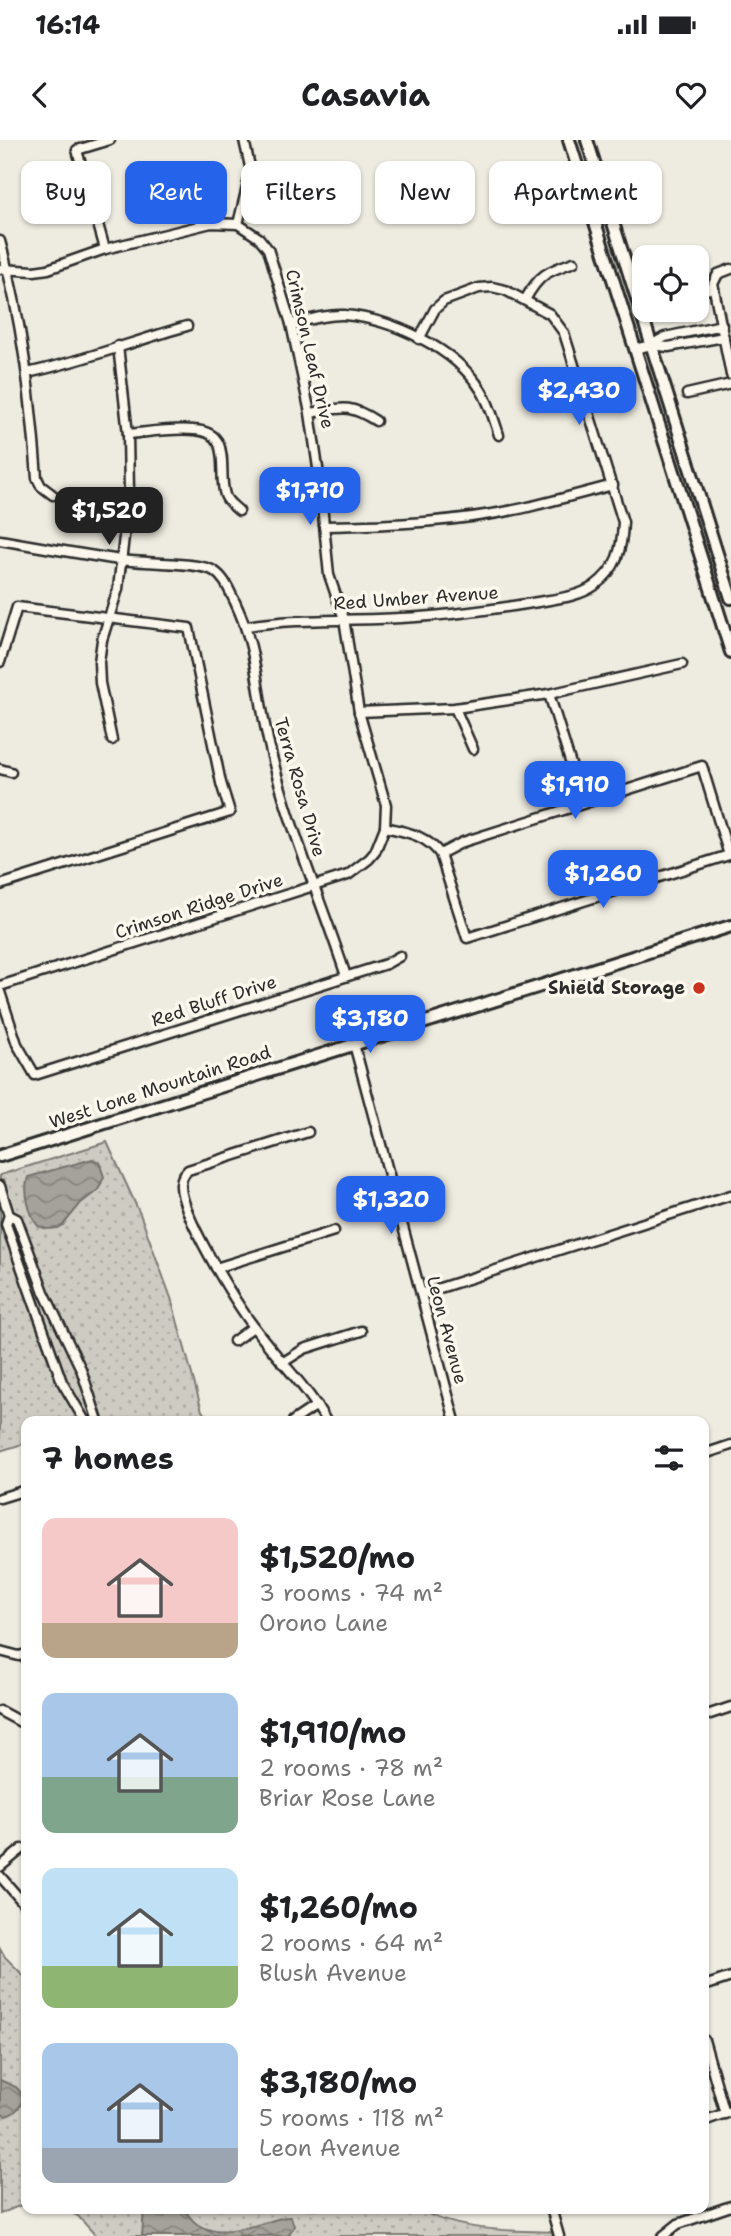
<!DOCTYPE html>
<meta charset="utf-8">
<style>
:root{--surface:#fff;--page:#f2f2f2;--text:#202124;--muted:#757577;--accent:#2563eb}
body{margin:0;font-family:"Shantell Sans",sans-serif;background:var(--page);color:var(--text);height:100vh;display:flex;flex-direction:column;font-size:26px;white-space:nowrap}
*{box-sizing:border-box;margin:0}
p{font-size:23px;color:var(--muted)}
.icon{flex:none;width:38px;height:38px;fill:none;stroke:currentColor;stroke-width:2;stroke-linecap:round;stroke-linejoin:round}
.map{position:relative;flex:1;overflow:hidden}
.details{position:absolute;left:21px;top:1276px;width:688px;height:798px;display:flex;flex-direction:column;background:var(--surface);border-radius:14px;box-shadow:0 2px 5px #0004}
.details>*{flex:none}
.top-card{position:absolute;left:21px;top:21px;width:690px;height:63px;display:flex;gap:14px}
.controls{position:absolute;left:632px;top:105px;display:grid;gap:14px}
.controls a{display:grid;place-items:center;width:77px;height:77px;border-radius:14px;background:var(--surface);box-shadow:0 2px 5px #0004;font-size:35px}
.price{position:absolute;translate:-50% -60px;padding:0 16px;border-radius:14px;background:var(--accent);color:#fff;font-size:23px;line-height:46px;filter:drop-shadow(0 2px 4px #0008)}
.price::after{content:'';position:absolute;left:50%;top:42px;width:21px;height:16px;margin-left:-10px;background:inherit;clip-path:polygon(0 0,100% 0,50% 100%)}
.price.selected{background:#222;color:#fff}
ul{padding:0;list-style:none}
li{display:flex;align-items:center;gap:21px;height:175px;padding:0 21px}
li span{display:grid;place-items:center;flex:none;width:196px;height:140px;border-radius:14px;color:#555}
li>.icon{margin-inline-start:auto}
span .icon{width:84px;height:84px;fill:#fffc;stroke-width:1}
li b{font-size:30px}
h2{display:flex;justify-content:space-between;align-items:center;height:84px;padding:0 21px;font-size:30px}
.chip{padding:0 24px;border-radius:14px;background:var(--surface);box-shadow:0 2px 5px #0004;font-size:24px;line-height:63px}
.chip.selected{background:var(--accent);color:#fff}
.status{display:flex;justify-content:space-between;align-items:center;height:49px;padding:0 35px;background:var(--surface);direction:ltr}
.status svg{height:19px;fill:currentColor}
header{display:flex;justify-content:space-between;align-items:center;height:91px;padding:0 21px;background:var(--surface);font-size:32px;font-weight:700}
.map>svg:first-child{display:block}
</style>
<div class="status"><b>16:14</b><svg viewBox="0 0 49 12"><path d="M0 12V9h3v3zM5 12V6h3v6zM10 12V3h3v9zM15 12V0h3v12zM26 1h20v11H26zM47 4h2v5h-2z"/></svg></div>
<header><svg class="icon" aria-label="back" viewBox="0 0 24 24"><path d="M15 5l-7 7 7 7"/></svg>Casavia<svg class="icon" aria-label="heart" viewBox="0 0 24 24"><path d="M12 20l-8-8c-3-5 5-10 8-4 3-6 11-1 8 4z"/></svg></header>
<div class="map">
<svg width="731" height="2096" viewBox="0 0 731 2096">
<defs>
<pattern id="grass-dots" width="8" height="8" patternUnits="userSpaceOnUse" patternTransform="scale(1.75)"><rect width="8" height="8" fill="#cecbc2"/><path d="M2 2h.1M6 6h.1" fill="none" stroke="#b1aea7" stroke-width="1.8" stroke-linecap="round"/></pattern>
<pattern id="water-waves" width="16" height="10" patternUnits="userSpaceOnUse" patternTransform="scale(1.75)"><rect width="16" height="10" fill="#a4a29a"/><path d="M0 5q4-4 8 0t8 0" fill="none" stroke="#86847e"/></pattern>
</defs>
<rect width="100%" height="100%" fill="#eeebe0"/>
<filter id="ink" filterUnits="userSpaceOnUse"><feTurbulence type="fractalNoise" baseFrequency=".0143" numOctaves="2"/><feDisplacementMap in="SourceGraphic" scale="14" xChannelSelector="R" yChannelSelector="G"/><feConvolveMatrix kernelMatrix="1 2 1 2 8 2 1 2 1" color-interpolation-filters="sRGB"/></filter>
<g filter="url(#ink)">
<g fill="url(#grass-dots)" stroke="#7c7b76" stroke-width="2">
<polygon points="107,1002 140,1074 171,1158 202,1271 212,1281 104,1281 102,1279 95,1281 26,1281 26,1303 0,1311 0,1035"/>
<polygon points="0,1808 5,1817 26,1838 26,2063 0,2074"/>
<path d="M64,2069h354c41,23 89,21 135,23l1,4h-458l-18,-20z"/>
</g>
<g fill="url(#water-waves)" stroke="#74726e" stroke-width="2">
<path d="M92,1019l7,3 5,15 -6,13 -17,13 -18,22 -5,3 -11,1 -9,-3c-9,-12 -15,-35 -10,-49z"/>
<path d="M0,1940l16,7 6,7c2,11 -6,19 -16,22l-6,-2z"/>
<path d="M144,2069h40c5,7 11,16 20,19 16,6 44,0 60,-5 10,-2 17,-7 27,-6l3,9 -6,10h-146z"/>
</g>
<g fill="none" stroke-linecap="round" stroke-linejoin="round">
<g stroke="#2b2b2b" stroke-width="13">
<g id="minor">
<polyline points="238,84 251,31 244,0"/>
<path d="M0,101c22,78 31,157 37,237l4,8 12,9"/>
<polyline points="105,109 77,10 110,0"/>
<polyline points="0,129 34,131 48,129 105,109 211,83 238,84 259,98 268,109 291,184 310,273 319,335 329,435 344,479 359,572 386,665 385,687 375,712 369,719 348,735 0,846"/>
<polyline points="731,129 718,134 713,144 731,235"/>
<polyline points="696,152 714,148"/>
<path d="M525,160c14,-26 23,-29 49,-38"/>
<path d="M291,184c17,-4 36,-10 53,-9 48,4 111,33 137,75 9,14 13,30 18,45"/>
<polyline points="651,205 668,207 724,197"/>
<polyline points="635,209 651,205 665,197 722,185"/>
<path d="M27,233c54,-11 107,-32 160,-47"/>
<polyline points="687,254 731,244"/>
<path d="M310,273c32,-5 38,-10 66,8"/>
<path d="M128,294c21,-2 45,-6 66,-4 40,2 23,41 31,65 2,7 9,11 14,16"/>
<path d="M324,386c67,-1 135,-4 200,-18 29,-7 59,-15 89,-23"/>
<path d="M0,400c40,7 80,14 120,20 21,3 80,2 94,11 11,7 15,19 21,31 18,38 20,66 27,107 15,92 55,178 84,267"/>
<path d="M247,486c51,-8 102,-5 153,-8 45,-2 89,-8 132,-15 20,-4 45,-5 62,-17 23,-17 28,-36 29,-64l-59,-189 -14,-19 -45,-24 -13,-3 -13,1 -35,13 -9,8 -16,30"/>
<polyline points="0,522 17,467 189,488 221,643 230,672 0,745"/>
<polyline points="549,554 583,663"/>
<polyline points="455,568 473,609"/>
<polyline points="359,572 455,568 549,554 682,524"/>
<polyline points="112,600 100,543 99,522 102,500 118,449 129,353 128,294 118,206"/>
<polyline points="0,629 11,632"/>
<path d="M385,687c22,5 41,8 55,27l27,84 262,-83 -27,-89 -239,76 -23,12"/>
<polyline points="0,852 17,904 35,935 386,824 400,816"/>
<polyline points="354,904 455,1281"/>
<path d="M308,992l-120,38c-4,4 -7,8 -7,14 -2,28 55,119 73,143 23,32 53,59 72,94"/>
<polyline points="0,1046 9,1075 6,1084 62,1242 85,1281"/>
<polyline points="9,1075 17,1079 44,1152 81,1229 98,1281"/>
<polyline points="216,1128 334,1091"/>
<polyline points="421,1154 731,1055"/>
<polyline points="234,1201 253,1187"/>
<polyline points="282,1223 304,1209 361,1191"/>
<polyline points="293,1281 317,1265"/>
<polyline points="704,1314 731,1305"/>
<polyline points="0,1358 26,1350"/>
<polyline points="0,1511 19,1516 26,1514"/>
<polyline points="0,1571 26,1585"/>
<polyline points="704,1576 731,1567"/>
<polyline points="0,1727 22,1709"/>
<polyline points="0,1736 26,1766"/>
<polyline points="704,1846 731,1837"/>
<polyline points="704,1900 725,1974"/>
<polyline points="704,1981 731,1971"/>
<polyline points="551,2068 559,2096"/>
<polyline points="663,2096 678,2084 731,2066"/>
</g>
</g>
<g stroke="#2b2b2b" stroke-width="16">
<g id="secondary">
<polyline points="569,0 731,512"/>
<polyline points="587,0 731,458"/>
<polyline points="0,1016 731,786"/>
</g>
</g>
<use href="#minor" stroke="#fbf7ec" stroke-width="8"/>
<use href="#secondary" stroke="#fbf7ec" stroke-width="10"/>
</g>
</g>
<circle fill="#c8321e" stroke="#fbf7ec" stroke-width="2.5" cx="699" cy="848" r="7"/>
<g text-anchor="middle" stroke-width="7" stroke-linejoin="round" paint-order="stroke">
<g font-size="18" fill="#2b2b2b" stroke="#fbf7ec">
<text transform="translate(310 209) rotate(77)" y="6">Crimson Leaf Drive</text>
<text transform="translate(416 458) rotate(-4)" y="6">Red Umber Avenue</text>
<text transform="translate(300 647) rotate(74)" y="6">Terra Rosa Drive</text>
<text transform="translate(199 766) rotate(-18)" y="6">Crimson Ridge Drive</text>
<text transform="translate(214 861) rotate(-18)" y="6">Red Bluff Drive</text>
<text transform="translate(160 947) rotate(-18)" y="6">West Lone Mountain Road</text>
<text transform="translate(447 1190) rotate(75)" y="6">Leon Avenue</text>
</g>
<g font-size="18" font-weight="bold" fill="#2b2b2b" stroke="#fbf7ec" text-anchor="end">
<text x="685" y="854">Shield Storage</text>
</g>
</g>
</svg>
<div class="controls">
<a><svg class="icon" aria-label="locate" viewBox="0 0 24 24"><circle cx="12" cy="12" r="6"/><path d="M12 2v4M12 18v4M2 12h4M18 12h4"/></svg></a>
</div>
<b class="price" style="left:579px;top:287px">$2,430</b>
<b class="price" style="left:310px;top:387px">$1,710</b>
<b class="price selected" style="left:109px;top:407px">$1,520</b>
<b class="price" style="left:575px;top:681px">$1,910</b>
<b class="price" style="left:603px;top:770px">$1,260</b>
<b class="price" style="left:370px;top:915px">$3,180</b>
<b class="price" style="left:391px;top:1096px">$1,320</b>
<div class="top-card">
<a class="chip">Buy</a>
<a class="chip selected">Rent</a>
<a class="chip">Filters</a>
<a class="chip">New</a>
<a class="chip">Apartment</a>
</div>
<section class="details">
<h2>7 homes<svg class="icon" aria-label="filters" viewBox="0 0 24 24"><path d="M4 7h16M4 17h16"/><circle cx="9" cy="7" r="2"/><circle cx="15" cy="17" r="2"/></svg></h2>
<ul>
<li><span style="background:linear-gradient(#f6c9c9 75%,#b9a48a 0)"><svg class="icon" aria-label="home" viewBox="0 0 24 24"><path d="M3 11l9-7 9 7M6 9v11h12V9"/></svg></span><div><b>$1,520/mo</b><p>3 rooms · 74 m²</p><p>Orono Lane</p></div></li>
<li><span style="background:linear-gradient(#a9c7e8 60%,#7fa58c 0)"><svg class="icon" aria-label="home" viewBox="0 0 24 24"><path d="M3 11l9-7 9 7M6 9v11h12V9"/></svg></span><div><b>$1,910/mo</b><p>2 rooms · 78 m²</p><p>Briar Rose Lane</p></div></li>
<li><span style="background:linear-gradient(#bfe0f5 70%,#8fb573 0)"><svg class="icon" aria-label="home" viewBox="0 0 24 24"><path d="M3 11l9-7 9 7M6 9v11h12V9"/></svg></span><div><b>$1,260/mo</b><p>2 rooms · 64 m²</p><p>Blush Avenue</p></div></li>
<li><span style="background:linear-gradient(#a9c7e8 75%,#9aa5b1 0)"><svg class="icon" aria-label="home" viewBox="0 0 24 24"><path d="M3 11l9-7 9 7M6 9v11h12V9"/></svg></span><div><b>$3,180/mo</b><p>5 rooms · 118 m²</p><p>Leon Avenue</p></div></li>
</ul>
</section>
</div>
